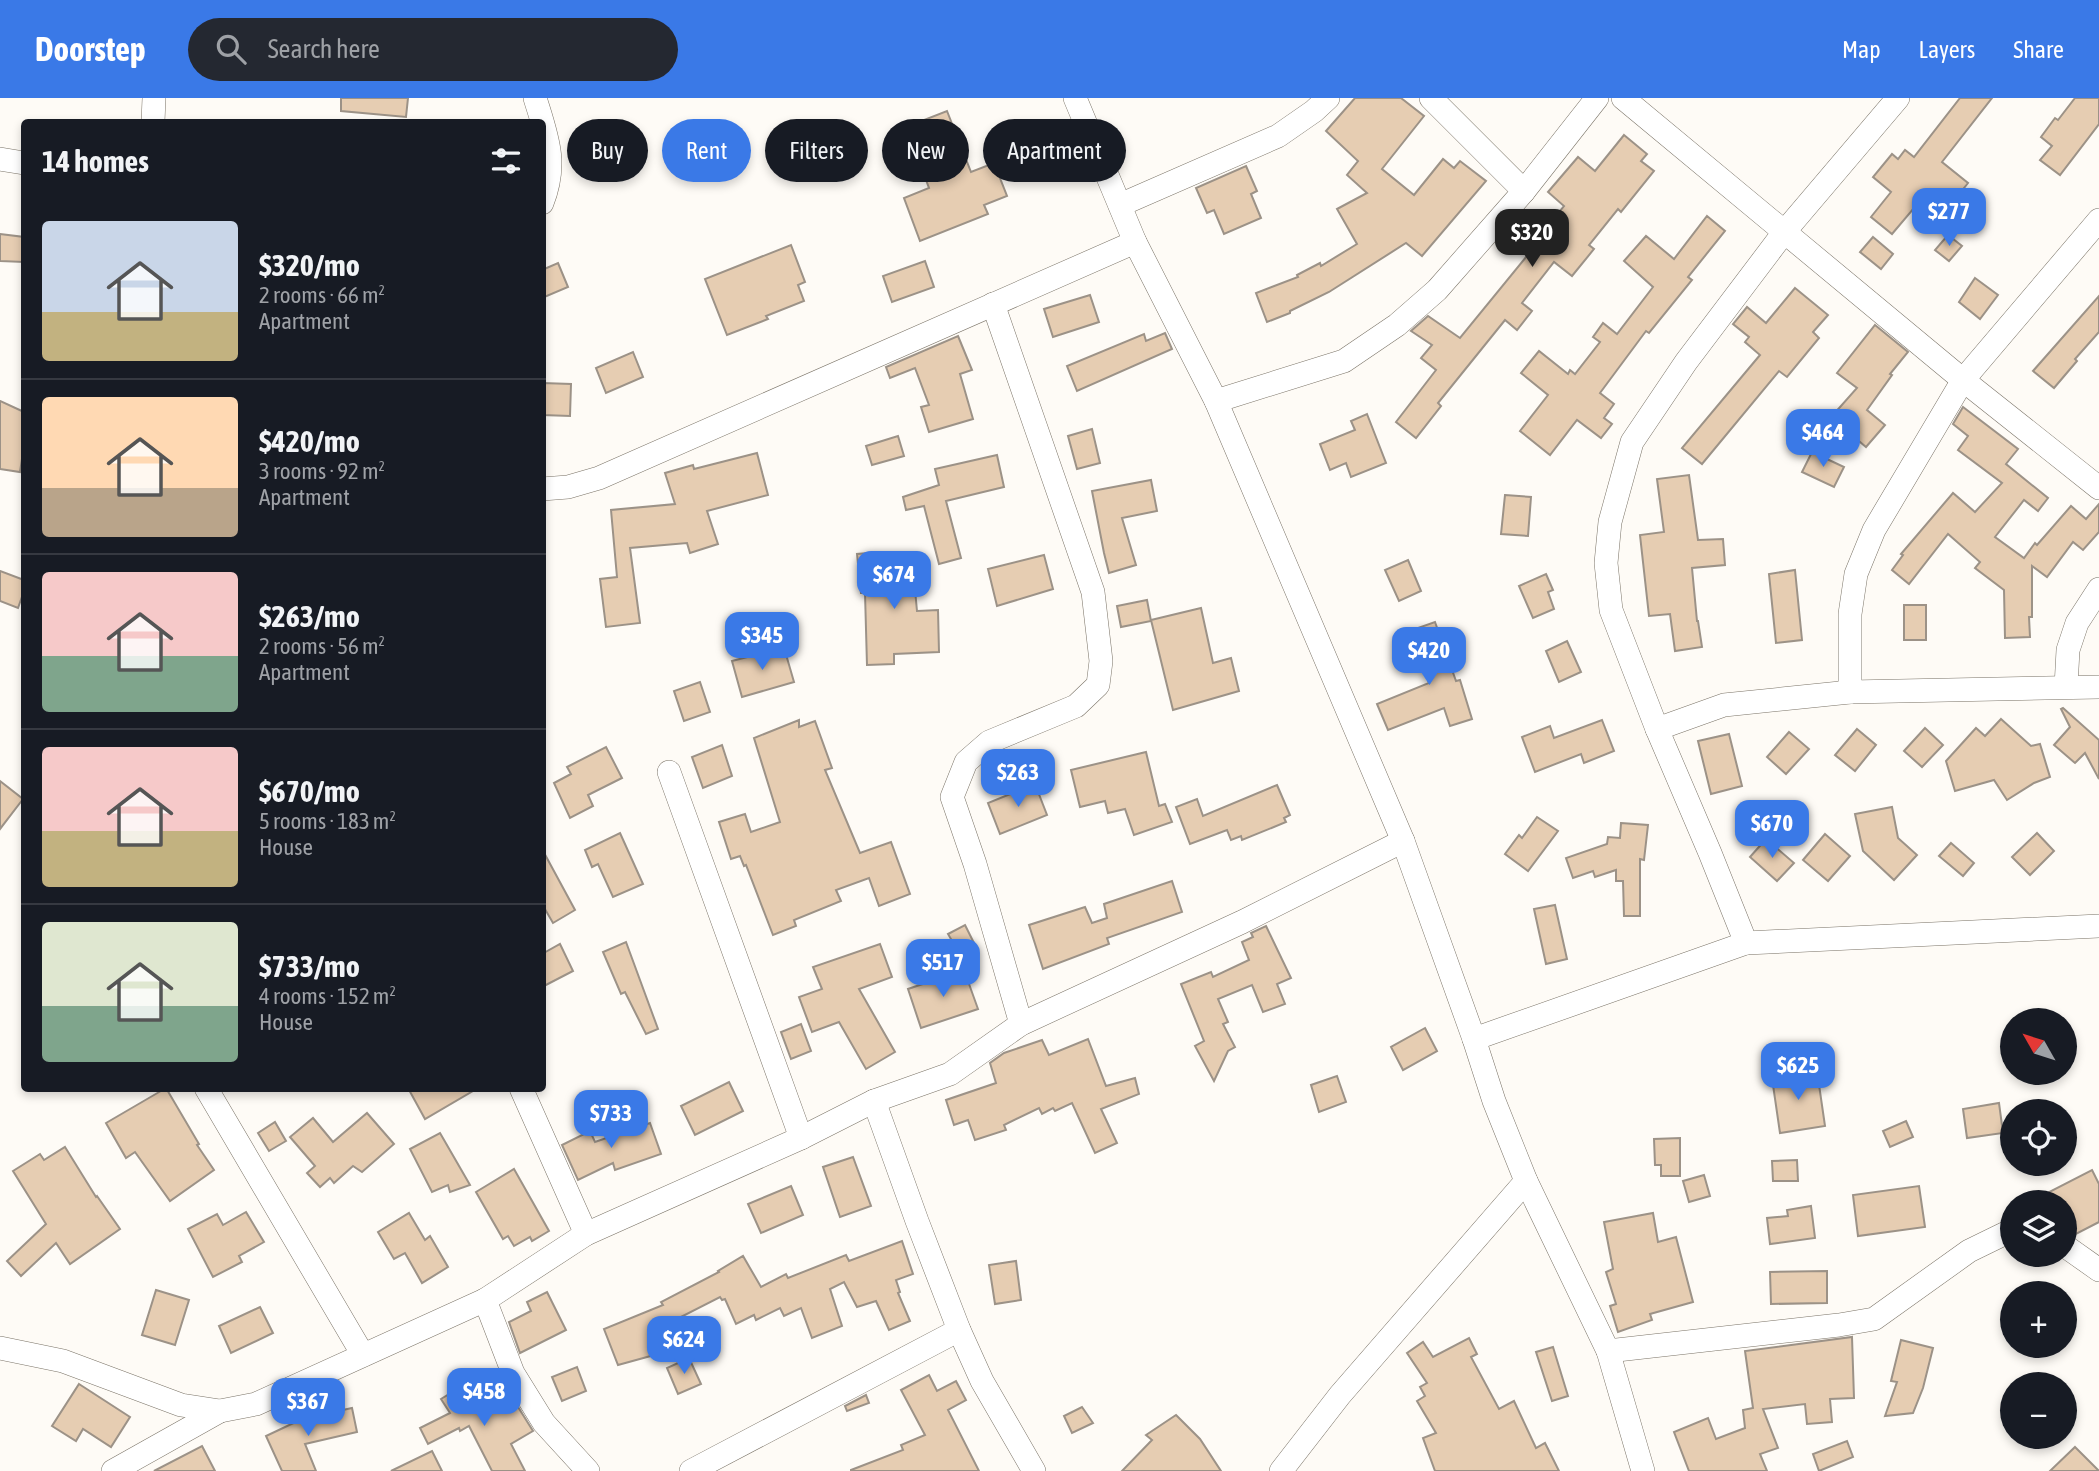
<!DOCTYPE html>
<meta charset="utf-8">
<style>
:root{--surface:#171b24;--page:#242831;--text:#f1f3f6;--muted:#9ea1a6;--line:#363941;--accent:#3a79e7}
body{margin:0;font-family:"Asap Condensed",sans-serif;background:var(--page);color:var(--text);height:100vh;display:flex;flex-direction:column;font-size:26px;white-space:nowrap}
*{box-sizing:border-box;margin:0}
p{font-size:23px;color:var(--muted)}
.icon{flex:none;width:38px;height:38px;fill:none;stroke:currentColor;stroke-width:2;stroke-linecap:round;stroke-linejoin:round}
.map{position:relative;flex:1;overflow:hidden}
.sheet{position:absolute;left:21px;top:21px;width:525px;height:973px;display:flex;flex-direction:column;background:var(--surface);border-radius:7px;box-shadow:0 4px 10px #0003}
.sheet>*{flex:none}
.top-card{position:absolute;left:567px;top:21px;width:665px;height:63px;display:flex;gap:14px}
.needle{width:46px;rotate:309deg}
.fabs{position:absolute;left:2000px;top:910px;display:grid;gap:14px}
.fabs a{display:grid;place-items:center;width:77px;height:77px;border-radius:50%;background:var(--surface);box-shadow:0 4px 10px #0003;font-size:35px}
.price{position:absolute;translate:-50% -60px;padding:0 16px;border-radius:14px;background:var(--accent);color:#fff;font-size:23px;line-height:46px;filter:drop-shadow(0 2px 4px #0008)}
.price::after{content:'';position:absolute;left:50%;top:42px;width:21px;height:16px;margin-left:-10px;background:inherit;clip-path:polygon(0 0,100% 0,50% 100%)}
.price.current{background:#222;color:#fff}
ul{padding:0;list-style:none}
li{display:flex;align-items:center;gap:21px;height:175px;padding:0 21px}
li+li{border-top:2px solid var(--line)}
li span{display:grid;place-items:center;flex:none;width:196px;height:140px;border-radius:7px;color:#555}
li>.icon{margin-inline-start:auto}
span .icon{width:84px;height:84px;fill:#fffc;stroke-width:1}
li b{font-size:30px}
h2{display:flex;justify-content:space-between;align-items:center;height:84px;padding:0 21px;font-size:30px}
.chip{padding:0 24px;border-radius:32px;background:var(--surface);box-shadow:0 4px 10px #0003;font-size:24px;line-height:63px}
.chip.current{background:var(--accent);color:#fff}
header{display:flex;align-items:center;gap:42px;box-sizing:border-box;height:98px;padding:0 35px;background:var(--accent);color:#fff}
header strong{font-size:33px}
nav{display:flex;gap:38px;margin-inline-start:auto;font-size:24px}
.search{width:490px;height:63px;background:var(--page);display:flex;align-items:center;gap:18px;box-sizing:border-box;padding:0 24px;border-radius:38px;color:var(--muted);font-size:26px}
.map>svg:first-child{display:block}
</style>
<header>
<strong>Doorstep</strong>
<div class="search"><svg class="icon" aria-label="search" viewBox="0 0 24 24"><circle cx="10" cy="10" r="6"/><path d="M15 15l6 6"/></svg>Search here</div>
<nav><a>Map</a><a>Layers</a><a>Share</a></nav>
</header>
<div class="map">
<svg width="2099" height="1373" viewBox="0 0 2099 1373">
<rect width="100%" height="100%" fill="#fefbf6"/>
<g fill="#e6cdb2" stroke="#9c9287" stroke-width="2">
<polygon points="341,0 408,0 406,19 341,13"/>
<polygon points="1355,0 1401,0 1424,18 1382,71 1414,97 1443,61 1454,70 1460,63 1486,83 1422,158 1406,145 1329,194 1290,213 1290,215 1267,224 1256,195 1298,179 1297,177 1320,165 1321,168 1357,146 1337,111 1367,95 1347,77 1358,63 1326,33"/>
<polygon points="1960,0 1992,0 1942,64 1968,85 1940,120 1919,104 1892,136 1871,119 1891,94 1873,79 1892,56 1898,61 1905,52 1914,59"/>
<polygon points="2075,0 2099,0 2099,26 2060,77 2040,62 2052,48 2041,39 2055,20 2058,22"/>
<polygon points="947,13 971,74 994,65 1007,98 984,107 988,116 920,143 904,100 929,90 906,29"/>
<polygon points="1624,37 1647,56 1641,63 1654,73 1621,114 1618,111 1589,147 1594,151 1572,178 1554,164 1522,205 1532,213 1517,232 1505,222 1438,305 1441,308 1416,340 1396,324 1436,272 1421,260 1432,247 1411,233 1428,218 1460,240 1562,115 1560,113 1564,108 1548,94 1578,59 1595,73"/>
<polygon points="1246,68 1257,93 1251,96 1261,120 1224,136 1214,112 1207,115 1196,90"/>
<polygon points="1707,118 1725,133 1688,179 1692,182 1649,235 1646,233 1600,295 1614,306 1604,320 1612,326 1601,340 1577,322 1550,357 1520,333 1548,297 1521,275 1539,253 1568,276 1570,272 1575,276 1600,244 1593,239 1603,225 1617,236 1653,189 1624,163 1646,138 1674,161"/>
<polygon points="0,136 24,139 24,164 0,163"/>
<polygon points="1948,137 1962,148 1949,163 1935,152"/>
<polygon points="1873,139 1893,156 1881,171 1860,154"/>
<polygon points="791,147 805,184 798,187 804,203 766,218 768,221 727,237 705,181"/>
<polygon points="925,163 934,189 892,204 883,178"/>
<polygon points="558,165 568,189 542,200 542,172"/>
<polygon points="1975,180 1998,197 1980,221 1959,204"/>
<polygon points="1795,190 1828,217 1813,234 1819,240 1787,279 1779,273 1702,366 1682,350 1760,257 1745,244 1749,239 1733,226 1747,209 1766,225"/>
<polygon points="1090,197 1099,224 1053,239 1044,211"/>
<polygon points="2099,198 2099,234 2075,261 2077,263 2054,290 2033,273"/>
<polygon points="1875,227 1908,254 1890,276 1892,277 1867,312 1885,327 1866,349 1846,332 1848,330 1833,317 1857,290 1837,275"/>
<polygon points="1165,235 1172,251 1077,293 1067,268 1144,236 1146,243"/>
<polygon points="958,238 972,272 960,276 973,321 929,334 921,309 929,307 915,270 890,280 886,269"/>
<polygon points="633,254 643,279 606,295 596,270"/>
<polygon points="542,285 571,286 570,318 542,317"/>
<polygon points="0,303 24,314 24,348 20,374 0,371"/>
<polygon points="1963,309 2018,351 2006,366 2048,400 2038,413 2024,402 1995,439 2024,460 2035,445 2037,447 2071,408 2086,421 2099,406 2099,434 2083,452 2073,444 2047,479 2032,468 2032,519 2029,519 2030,539 2005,540 2004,492 1975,470 1980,464 1948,436 1909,486 1892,472 1903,457 1901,456 1953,395 1975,414 2002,385 1958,352 1968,338 1953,326"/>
<polygon points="1367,316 1386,365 1351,379 1346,365 1330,372 1320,346 1355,332 1351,323"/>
<polygon points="1092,331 1100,365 1077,371 1068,338"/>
<polygon points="898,338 904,358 872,367 866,348"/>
<polygon points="1812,354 1844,369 1834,389 1802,374"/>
<polygon points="757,355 768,397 707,413 718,446 690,455 687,445 630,450 640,525 606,529 600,481 617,479 611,412 675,406 665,375 693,367 694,371"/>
<polygon points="997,357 1004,389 946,403 961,460 939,466 924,408 906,412 903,399 939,387 935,371"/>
<polygon points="1689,377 1698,442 1723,441 1725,467 1692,470 1697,523 1698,523 1702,549 1675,553 1670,516 1649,518 1640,437 1664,434 1657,381"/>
<polygon points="1151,382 1157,413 1122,420 1136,467 1109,475 1104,455 1092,393"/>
<polygon points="1505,397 1531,399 1528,438 1501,436"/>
<polygon points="881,454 882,462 912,459 917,513 938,512 939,554 894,556 894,566 867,567 865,495 861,495 857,456"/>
<polygon points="1044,457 1053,491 997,508 988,471"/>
<polygon points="1408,462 1421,493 1399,503 1385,472"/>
<polygon points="1795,472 1802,542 1776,545 1769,476"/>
<polygon points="0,473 24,482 24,493 18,510 0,503"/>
<polygon points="1546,476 1553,492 1548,494 1554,511 1533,520 1519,488"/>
<polygon points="1147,502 1151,523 1121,529 1117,508"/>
<rect x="1904" y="507" width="22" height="35"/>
<polygon points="1201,510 1213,565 1231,560 1239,593 1173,612 1151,522"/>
<polygon points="1435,524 1456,583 1460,582 1472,621 1450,628 1444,610 1388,632 1377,606 1429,585 1412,532"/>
<polygon points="1567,543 1581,574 1559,584 1546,553"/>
<polygon points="774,552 775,556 785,553 794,584 742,599 732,563"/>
<polygon points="700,584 710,614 684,623 674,593"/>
<polygon points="2063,610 2099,642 2099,681 2085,655 2075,665 2054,647 2070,629 2061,611"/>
<polygon points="2001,621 2031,648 2040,646 2050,679 2034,685 2007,702 1994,682 1955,693 1946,663 1976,630 1985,638"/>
<polygon points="799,622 799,629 815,623 832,670 825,672 860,755 891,744 910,796 879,808 869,780 836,792 841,803 794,822 796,828 773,837 746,767 744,768 740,758 731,761 719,724 745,716 751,734 780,724 754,640"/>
<polygon points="1602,622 1614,653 1584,665 1581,656 1535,674 1522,639 1550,628 1554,640"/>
<polygon points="1925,630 1943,647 1922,669 1904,653"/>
<polygon points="1857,631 1876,647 1855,673 1835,657"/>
<polygon points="1789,634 1809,651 1786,676 1767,659"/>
<polygon points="1729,636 1742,688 1711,696 1698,643"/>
<polygon points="722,647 732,678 703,690 692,659"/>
<polygon points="606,649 622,680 588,697 593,708 570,720 554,685 571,676 567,669"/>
<polygon points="1146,654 1159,708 1165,706 1172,724 1134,737 1125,711 1108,715 1105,703 1080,709 1071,672"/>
<polygon points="0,683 23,701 0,731"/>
<polygon points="1035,686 1047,717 1000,736 988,705"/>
<polygon points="1277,687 1290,717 1284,720 1286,724 1242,742 1241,738 1231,742 1227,732 1190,746 1176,709 1197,701 1203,718"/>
<polygon points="1892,709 1898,740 1917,757 1894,782 1863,753 1855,716"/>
<polygon points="1537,719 1558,733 1528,773 1505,756 1519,737 1522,740"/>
<polygon points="1621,725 1648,727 1644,762 1640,761 1640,818 1624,818 1623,783 1616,783 1616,772 1595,779 1593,773 1573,780 1566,760 1607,746 1608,739 1620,740"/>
<polygon points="620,735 643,786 613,799 598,766 592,769 585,752"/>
<polygon points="2037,735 2054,753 2030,777 2012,759"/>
<polygon points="1825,736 1850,758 1828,783 1803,762"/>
<polygon points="1766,741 1794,765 1777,783 1750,759"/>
<polygon points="1951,745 1974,765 1963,778 1939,758"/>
<polygon points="542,751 575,812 553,825 542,806"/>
<polygon points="1172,783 1182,814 1107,840 1109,846 1043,871 1029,827 1085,809 1092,825 1107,820 1104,806"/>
<polygon points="1555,807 1567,861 1546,866 1534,811"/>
<polygon points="965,827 974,845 958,853 948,836"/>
<polygon points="1266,828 1291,880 1277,886 1285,906 1263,914 1252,887 1218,901 1228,924 1223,926 1235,949 1228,953 1214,983 1195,948 1204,943 1181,886 1211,874 1213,879 1249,862 1242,844 1253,839 1251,835"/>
<polygon points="626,844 658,931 646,936 625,894 621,896 603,854"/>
<polygon points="560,846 573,873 542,889 542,856"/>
<polygon points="880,846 892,879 859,891 895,954 866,971 839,924 812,934 799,899 822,891 813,869"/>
<polygon points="964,872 978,911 921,930 908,891"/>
<polygon points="801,926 811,953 791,961 781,934"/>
<polygon points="1425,930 1437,953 1403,972 1391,949"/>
<polygon points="1088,941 1106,988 1135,980 1139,996 1101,1011 1117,1045 1095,1055 1072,1005 1055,1013 1053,1010 1042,1016 1039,1010 1004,1027 1006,1032 975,1042 968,1022 954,1027 946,1002 996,985 990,965 1004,955 1042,942 1049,957"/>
<polygon points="1817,973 1825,1028 1780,1035 1772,980"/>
<polygon points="1337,978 1346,1004 1319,1014 1311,987"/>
<polygon points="729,984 743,1013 695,1037 681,1008"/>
<polygon points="166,990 199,1046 197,1047 214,1072 170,1103 135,1054 126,1060 106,1025"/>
<polygon points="408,990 478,990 425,1021"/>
<polygon points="1999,1005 2003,1035 1967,1040 1963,1011"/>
<polygon points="367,1015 394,1046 362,1074 353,1068 334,1085 330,1080 320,1089 307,1075 315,1068 290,1039 313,1020 333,1044"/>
<polygon points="1906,1023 1913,1039 1890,1049 1883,1033"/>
<polygon points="275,1024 286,1043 269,1053 258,1035"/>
<polygon points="650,1025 661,1056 615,1072 613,1065 578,1082 562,1047 590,1033 595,1044"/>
<polygon points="440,1035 470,1087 450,1094 448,1087 432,1094 410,1051"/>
<polygon points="1680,1040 1680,1078 1661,1078 1661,1067 1655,1067 1654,1041"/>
<polygon points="65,1049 96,1099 97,1098 120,1131 70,1166 56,1145 21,1178 7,1163 46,1126 13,1073 40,1056 44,1062"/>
<polygon points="853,1059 871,1108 840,1119 823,1069"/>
<polygon points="1797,1062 1798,1083 1773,1083 1772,1063"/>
<polygon points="514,1071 549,1133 532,1143 530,1139 514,1148 508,1138 503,1141 476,1094"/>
<polygon points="2092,1072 2099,1086 2099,1124 2074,1137 2065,1134 2065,1104 2030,1104"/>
<polygon points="1704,1077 1710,1098 1689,1104 1683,1083"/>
<polygon points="791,1088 803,1117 761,1135 748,1106"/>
<polygon points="1919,1088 1925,1129 1858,1138 1853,1097"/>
<polygon points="1811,1108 1815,1140 1770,1146 1767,1120 1788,1118 1787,1112"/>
<polygon points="246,1114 264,1144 239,1158 242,1164 213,1179 188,1131 217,1116 223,1127"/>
<polygon points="409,1115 425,1142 430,1138 448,1169 422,1185 405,1155 394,1161 378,1134"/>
<polygon points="1653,1115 1658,1144 1676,1139 1693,1204 1650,1216 1652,1222 1618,1234 1610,1208 1616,1206 1606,1174 1613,1171 1604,1124"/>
<polygon points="902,1143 913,1176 896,1182 900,1194 898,1195 910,1223 889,1232 876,1203 857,1209 844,1184 830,1191 842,1228 812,1240 801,1210 784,1218 780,1210 756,1222 754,1217 736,1226 725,1201 722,1202 720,1199 667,1226 676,1251 618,1267 604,1231 663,1207 661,1204 719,1174 718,1173 743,1158 761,1189 786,1176 788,1180 846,1157 849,1163"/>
<polygon points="1016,1163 1021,1202 995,1206 989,1167"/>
<polygon points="1827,1173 1827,1205 1771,1206 1770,1174"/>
<polygon points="156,1192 189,1202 175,1247 142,1237"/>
<polygon points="547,1194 566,1232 520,1255 509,1224 531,1213 527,1204"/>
<polygon points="260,1209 273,1235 231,1255 219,1228"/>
<polygon points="1852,1239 1854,1300 1830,1301 1832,1324 1807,1326 1805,1306 1763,1311 1778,1350 1760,1356 1767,1373 1689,1373 1674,1334 1708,1320 1716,1341 1745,1330 1743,1312 1753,1310 1745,1253"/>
<polygon points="1469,1240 1477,1256 1471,1259 1499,1311 1514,1303 1536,1350 1545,1345 1559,1373 1435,1373 1423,1340 1436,1335 1417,1303 1425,1298 1420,1289 1427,1285 1407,1255 1423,1244 1433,1259"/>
<polygon points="1901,1242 1933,1250 1923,1290 1913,1315 1885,1318 1897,1284 1891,1283"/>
<polygon points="1553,1249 1568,1298 1552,1303 1536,1254"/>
<polygon points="689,1260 701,1286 678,1296 667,1270"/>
<polygon points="577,1269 586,1293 562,1303 552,1279"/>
<polygon points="929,1277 937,1293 956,1283 966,1302 948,1312 979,1373 851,1373 851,1372 903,1352 901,1347 925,1337 901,1292"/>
<polygon points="79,1286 130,1319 111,1349 83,1331 76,1343 52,1328"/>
<polygon points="459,1290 468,1305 483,1296 494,1313 513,1301 533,1333 511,1346 525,1373 492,1373 469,1328 460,1333 459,1330 428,1346 420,1330 450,1315 441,1301"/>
<polygon points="866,1297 869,1305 847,1313 845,1308"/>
<polygon points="1082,1309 1093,1325 1072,1335 1064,1318"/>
<polygon points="352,1310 357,1334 305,1346 316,1373 282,1373 266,1338 302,1321"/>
<polygon points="1176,1317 1200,1341 1221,1373 1122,1373 1152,1342 1146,1337"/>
<polygon points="1847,1343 1853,1359 1819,1373 1813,1356"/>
<polygon points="202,1348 215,1373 154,1373"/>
<polygon points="2075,1349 2099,1373 2050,1373"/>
<polygon points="432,1353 442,1373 391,1373"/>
</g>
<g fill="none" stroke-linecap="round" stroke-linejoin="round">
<g stroke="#7b7468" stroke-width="24">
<g id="minor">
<path d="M535,0c12,39 23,65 7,105"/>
<polyline points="1075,0 1135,144 1216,303 1403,743 1474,941 1494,1003 1526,1083 1608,1253 1643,1373"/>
<polyline points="1623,0 1963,282 2099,390"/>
<polyline points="153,24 154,0"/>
<polyline points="0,61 24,65"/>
<polyline points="1524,93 1597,0"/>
<polyline points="1120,107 1278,38 1314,13 1328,0"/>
<polyline points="993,206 1093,494 1101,563 1098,587 1076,608 989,644 966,664 952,699 975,766 1021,926"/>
<polyline points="1216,303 1344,263 1397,227 1437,192 1524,93 1431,0"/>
<polyline points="542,391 568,389 599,380 1135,144"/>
<polyline points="2066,589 2068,552 2077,525 2099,491"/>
<polyline points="1850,594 1850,516 1856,476 1874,432 1963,282 2099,122"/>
<polyline points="1657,631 1611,512 1606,465 1610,424 1632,344 1686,264 1785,133 1898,0"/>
<polyline points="669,674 801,1040"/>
<polyline points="1746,845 2099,828"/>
<polyline points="1474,941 1746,845 1710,755 1657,631 1724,607 1850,594 2099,589"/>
<polyline points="206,990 363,1257"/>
<polyline points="521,990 586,1136"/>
<polyline points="874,1003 917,1123 959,1232 982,1283 1034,1373"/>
<polyline points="2065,1148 2099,1172"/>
<polyline points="485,1202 513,1275 544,1325 588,1373"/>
<polyline points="0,1250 63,1263 181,1307 220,1313 256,1306 485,1202 586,1136 801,1040 874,1003 950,976 1021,926 1242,824 1403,743"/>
<polyline points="1608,1253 1839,1227 1874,1221 1969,1153 2012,1132"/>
<polyline points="113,1373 220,1313"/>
<polyline points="691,1373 959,1232"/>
<polyline points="1281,1373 1340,1297 1526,1083"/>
</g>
</g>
<use href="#minor" stroke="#fff" stroke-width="23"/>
</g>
</svg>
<div class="fabs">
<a><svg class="needle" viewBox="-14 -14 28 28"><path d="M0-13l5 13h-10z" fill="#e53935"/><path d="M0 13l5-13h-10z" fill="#9ea1a6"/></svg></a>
<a><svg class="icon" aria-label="locate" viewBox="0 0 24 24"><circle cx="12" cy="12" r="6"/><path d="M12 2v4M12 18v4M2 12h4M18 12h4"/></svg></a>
<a><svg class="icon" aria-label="layers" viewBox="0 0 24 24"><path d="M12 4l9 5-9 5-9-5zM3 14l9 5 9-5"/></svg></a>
<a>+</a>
<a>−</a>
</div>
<b class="price" style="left:1949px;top:150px">$277</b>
<b class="price current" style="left:1532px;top:171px">$320</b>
<b class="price" style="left:1823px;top:371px">$464</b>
<b class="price" style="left:894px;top:513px">$674</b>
<b class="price" style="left:762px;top:574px">$345</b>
<b class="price" style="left:1429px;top:589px">$420</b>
<b class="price" style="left:1018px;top:711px">$263</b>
<b class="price" style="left:1772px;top:762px">$670</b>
<b class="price" style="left:943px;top:901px">$517</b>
<b class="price" style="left:1798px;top:1004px">$625</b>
<b class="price" style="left:611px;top:1052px">$733</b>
<b class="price" style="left:684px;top:1278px">$624</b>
<b class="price" style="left:484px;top:1330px">$458</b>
<b class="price" style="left:308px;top:1340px">$367</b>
<div class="top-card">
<a class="chip">Buy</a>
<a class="chip current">Rent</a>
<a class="chip">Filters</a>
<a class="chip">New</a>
<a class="chip">Apartment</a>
</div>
<section class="sheet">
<h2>14 homes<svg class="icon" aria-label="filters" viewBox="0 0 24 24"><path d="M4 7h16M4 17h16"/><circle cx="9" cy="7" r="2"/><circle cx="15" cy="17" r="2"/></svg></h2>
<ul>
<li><span style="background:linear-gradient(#c9d6e8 65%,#c2b280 0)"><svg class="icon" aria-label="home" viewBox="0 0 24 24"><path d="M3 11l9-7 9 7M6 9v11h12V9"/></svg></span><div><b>$320/mo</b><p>2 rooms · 66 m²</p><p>Apartment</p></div></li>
<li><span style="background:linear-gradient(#ffd9b3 65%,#b9a48a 0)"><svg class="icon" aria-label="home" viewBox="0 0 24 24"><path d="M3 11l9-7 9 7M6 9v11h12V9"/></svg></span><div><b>$420/mo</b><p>3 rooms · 92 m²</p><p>Apartment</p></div></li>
<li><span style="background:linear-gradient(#f6c9c9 60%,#7fa58c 0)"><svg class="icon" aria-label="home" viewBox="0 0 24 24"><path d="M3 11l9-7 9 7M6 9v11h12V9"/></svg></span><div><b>$263/mo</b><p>2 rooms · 56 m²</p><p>Apartment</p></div></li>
<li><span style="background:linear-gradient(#f6c9c9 60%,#c2b280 0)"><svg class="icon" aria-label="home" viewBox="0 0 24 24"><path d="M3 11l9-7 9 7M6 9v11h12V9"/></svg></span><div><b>$670/mo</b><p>5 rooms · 183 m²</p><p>House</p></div></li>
<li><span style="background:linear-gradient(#dfe7d0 60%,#7fa58c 0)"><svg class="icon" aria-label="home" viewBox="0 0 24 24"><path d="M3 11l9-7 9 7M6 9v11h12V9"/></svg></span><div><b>$733/mo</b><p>4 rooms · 152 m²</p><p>House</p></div></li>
</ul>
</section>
</div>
